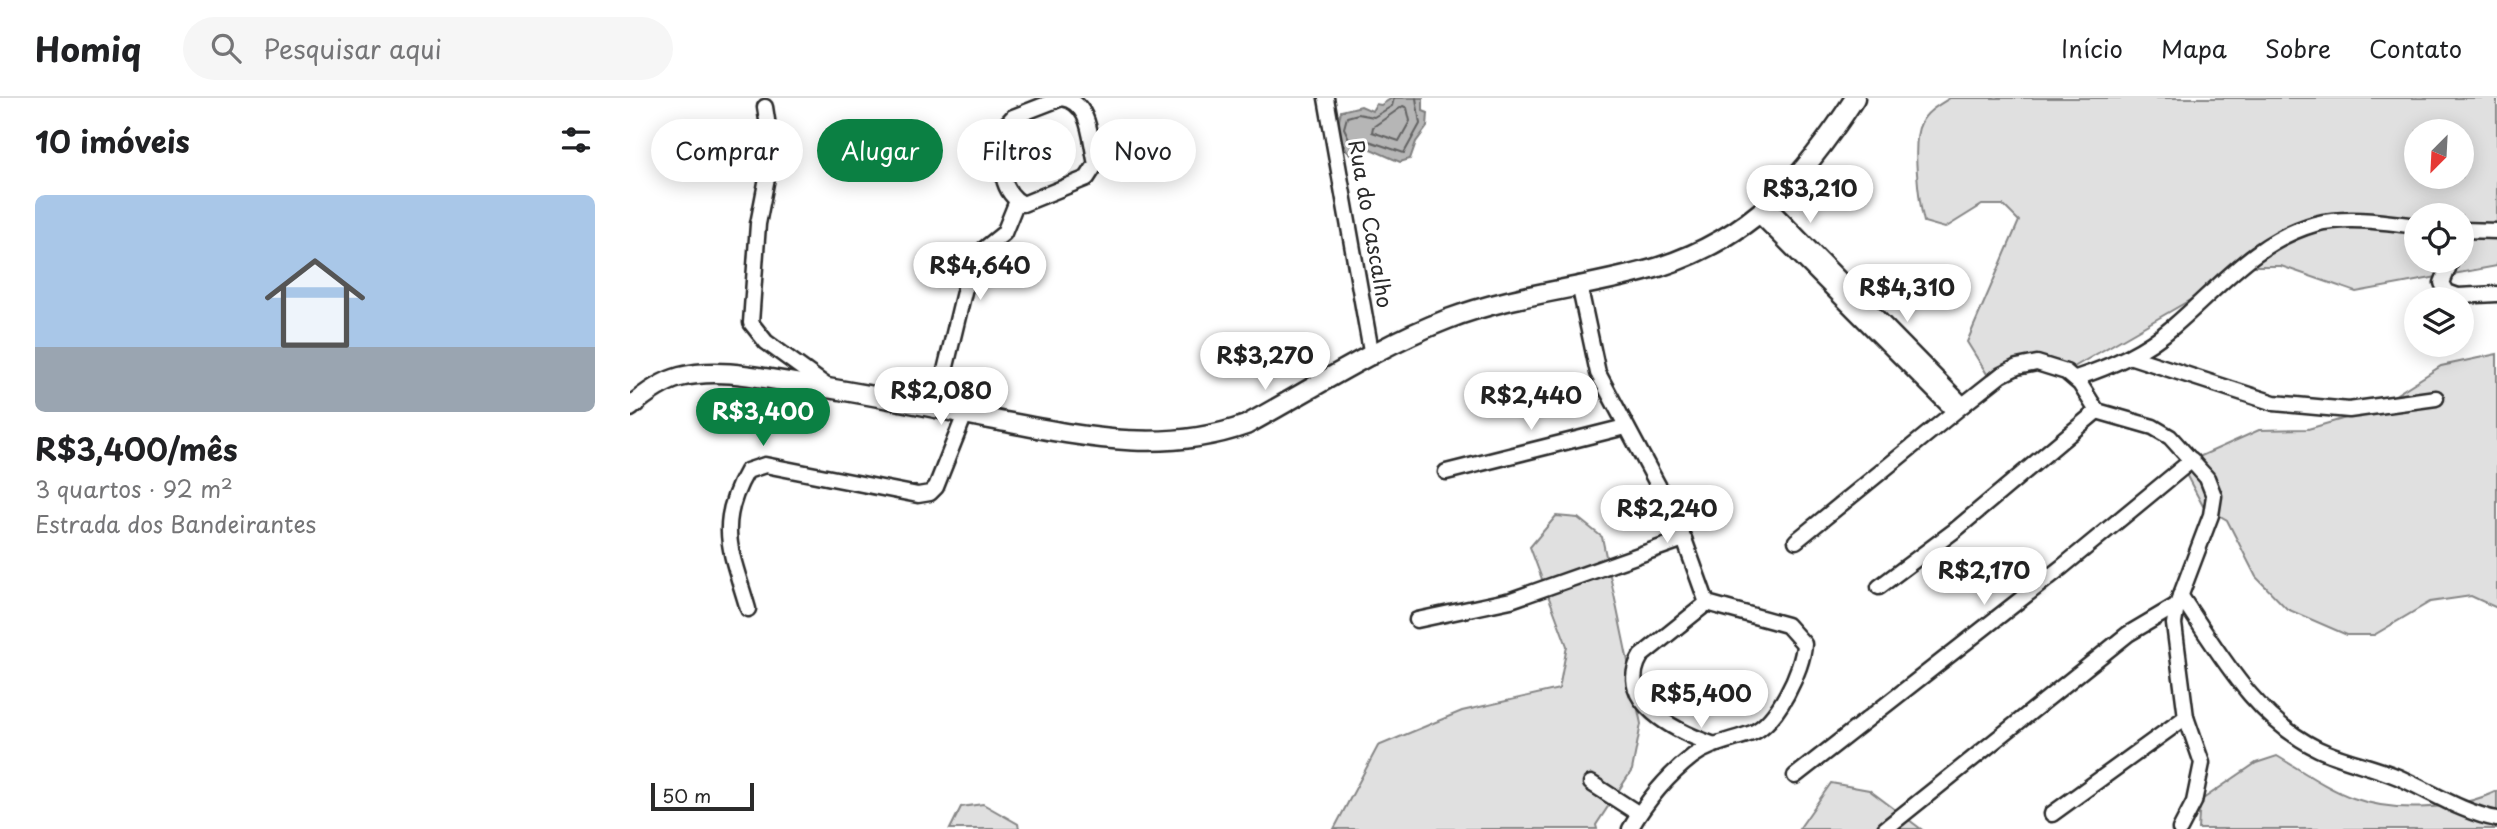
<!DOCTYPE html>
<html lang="pt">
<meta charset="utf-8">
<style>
:root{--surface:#fff;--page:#f6f6f6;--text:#202124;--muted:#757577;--line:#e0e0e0;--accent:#0b8043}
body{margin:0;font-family:"Playpen Sans",sans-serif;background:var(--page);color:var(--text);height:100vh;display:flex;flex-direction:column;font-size:26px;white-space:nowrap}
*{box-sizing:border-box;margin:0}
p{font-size:23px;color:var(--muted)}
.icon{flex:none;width:38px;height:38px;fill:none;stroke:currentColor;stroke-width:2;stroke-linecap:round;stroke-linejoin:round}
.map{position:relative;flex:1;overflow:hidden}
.side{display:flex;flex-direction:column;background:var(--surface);width:630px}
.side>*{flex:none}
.hud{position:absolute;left:21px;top:21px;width:665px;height:63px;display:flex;gap:14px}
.needle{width:46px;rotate:204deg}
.fabs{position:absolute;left:1774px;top:21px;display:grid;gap:14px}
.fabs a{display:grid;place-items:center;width:70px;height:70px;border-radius:50%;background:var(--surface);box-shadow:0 4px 18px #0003;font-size:35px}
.scale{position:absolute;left:21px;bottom:18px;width:103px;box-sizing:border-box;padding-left:7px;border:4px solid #2b2b2b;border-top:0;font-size:19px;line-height:24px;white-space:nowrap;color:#2b2b2b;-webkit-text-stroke:5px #fff;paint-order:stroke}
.price{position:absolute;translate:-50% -60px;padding:0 16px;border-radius:24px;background:#fff;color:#222;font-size:23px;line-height:46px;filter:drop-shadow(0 2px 4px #0008)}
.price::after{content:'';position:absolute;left:50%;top:42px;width:21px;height:16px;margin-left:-10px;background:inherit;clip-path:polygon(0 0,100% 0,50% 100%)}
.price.selected{background:var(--accent);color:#fff}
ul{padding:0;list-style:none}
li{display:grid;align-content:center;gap:14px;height:371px;padding:0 35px}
li span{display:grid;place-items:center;height:217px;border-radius:10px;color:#555}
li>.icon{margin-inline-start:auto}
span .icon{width:126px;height:126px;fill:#fffc;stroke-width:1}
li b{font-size:30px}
h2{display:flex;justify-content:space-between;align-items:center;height:84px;padding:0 35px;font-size:30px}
.chip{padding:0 24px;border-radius:32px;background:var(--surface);box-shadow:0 4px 18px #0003;font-size:24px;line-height:63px}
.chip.selected{background:var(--accent);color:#fff}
header{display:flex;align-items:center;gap:42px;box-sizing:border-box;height:98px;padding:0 35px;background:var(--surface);border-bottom:2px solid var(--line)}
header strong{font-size:33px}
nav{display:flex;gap:38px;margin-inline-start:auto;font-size:24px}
.search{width:490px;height:63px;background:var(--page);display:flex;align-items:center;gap:18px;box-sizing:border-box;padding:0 24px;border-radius:38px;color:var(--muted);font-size:26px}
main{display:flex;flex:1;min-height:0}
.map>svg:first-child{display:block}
</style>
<header>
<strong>Homiq</strong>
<div class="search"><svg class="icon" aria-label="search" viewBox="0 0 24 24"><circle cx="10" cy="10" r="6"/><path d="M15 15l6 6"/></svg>Pesquisar aqui</div>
<nav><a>Início</a><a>Mapa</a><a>Sobre</a><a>Contato</a></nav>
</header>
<main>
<section class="side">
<h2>10 imóveis<svg class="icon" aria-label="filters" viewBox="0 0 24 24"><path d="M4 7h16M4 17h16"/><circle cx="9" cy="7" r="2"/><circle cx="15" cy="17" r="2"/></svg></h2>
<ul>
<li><span style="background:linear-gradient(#a9c7e8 70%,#9aa5b1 0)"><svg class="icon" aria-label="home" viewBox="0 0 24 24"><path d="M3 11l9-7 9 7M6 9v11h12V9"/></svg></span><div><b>R$3,400/mês</b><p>3 quartos · 92 m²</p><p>Estrada dos Bandeirantes</p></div></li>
</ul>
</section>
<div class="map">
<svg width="1867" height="731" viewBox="0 0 1867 731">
<rect width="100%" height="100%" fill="#fff"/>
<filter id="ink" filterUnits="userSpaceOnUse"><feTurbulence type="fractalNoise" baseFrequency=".0143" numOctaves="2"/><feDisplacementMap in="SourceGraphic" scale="14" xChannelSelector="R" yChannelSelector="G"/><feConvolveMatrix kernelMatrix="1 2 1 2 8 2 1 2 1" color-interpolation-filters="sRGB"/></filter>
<g filter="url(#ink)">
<g fill="#e0e0e0" stroke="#868686" stroke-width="2" fill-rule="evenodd">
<path d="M1320,0h547v168l-141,26 -75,-26h-32l-189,109 -36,-10 -37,9 -20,-32 52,-121 -16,-16h-21l-37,23 -21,-6c-5,-20 -13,-81 -3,-99 6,-12 18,-18 29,-25zM1787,33h45v46h-45zM1787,117h45v46h-45z"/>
<polygon points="1867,256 1867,510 1841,498 1800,504 1744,537 1717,537 1657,511 1626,479 1597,422 1573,408 1551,367 1629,332 1678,331 1740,313 1811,268"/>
<polygon points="926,418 948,420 972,439 1011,626 1002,672 966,727 967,731 704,731 748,648 832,613 929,591 937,548 900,449"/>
<path d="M1647,658c24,14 50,33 76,42 41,15 105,12 144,-7v38h-299l2,-28 56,-38z"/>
<polygon points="1201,685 1239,692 1291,731 1169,731"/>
<polygon points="353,706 388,726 389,731 320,731 331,709"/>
</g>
<path fill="#b6b6b6" stroke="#7e7e7e" stroke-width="2" d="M762,0h31v13l5,2 -1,14 -11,15 -6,17 -10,3 -36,-16 -3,6 -11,2c-13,-14 -14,-25 -9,-43l20,-5 11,5 4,-7 5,1z"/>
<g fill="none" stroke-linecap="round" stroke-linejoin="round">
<g stroke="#636363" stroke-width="2">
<polyline points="764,0 762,8 744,19 728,16 717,19 714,30 722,47 736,42 774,55 790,26 786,0"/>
<polygon points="773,8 777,10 780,23 769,43 742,34 743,29"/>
</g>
<g stroke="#2b2b2b" stroke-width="19">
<g id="minor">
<path d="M432,0c29,4 28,42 34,66l-9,14 -64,26c-28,-15 -20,-49 -20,-76l10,-11z"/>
<polyline points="696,0 742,259"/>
<polyline points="135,9 142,54 128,126 121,225 136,244 198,289"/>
<polyline points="1139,109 1333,307"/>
<polyline points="1129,117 1324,313"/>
<polyline points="1832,132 1867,133"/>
<polyline points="1821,163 1812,185 1817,194 1828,198 1867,196"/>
<path d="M949,186l19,89 62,116 24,50 23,64 80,22 17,19c-1,25 -27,79 -52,89 -21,8 -41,10 -59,23 -26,20 -47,46 -63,73"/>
<polyline points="1502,259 1644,305 1719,312 1806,300"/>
<path d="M1446,280c36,-12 68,-26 98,-52 46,-39 81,-85 141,-102 32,-8 70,-2 102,2"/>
<polyline points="306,310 339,173 348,156 374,135 387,103"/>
<polyline points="816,374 995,329"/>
<polyline points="1166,443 1333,307 1371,277 1387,269 1407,265 1436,274 1450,286 1467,313 1523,329 1540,339 1577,380 1584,398 1581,417 1547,507 1544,526 1556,619 1572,665 1564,704 1550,731"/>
<polyline points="1249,489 1324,433 1467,313"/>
<path d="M1550,497c39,57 74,123 138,154 25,12 54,17 80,28 32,14 65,36 99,42"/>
<path d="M1077,505l-66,53c-28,46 37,76 71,88"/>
<path d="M118,511c-16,-56 -33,-83 -1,-138l18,-6 153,30 12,-2 6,-6 29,-73"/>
<polyline points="787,522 881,502 1054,441"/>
<polyline points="1165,678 1432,469 1562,362"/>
<polyline points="961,685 1009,716"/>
<polyline points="1422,716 1556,619"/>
<polyline points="1255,731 1498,536 1547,507"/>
</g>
</g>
<g stroke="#2b2b2b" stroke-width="23">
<path id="major" d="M0,309c15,-13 31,-25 50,-30 39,-10 82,1 121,7 65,9 129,23 194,36 85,16 166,35 251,5 66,-36 132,-79 202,-106 68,-26 142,-31 211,-52 94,-30 144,-89 196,-169"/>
</g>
<use href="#minor" stroke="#fff" stroke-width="14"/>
<use href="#major" stroke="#fff" stroke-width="18"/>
</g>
</g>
<g text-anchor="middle" stroke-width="6" stroke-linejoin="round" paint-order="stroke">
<g font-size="21" fill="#2b2b2b" stroke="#fff">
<text transform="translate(740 126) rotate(80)" y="7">Rua do Cascalho</text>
</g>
</g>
</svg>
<div class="fabs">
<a><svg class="needle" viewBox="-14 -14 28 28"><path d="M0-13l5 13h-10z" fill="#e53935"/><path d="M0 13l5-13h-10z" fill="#757577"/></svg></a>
<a><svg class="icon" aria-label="locate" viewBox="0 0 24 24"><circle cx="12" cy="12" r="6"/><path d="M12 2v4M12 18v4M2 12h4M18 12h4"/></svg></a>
<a><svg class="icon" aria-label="layers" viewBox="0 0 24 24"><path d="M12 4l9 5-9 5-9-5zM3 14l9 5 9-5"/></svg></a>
</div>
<div class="scale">50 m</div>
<b class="price" style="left:1180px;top:127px">R$3,210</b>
<b class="price" style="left:350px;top:204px">R$4,640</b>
<b class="price" style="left:1277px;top:226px">R$4,310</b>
<b class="price" style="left:635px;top:294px">R$3,270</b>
<b class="price" style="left:311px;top:329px">R$2,080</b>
<b class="price" style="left:901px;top:334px">R$2,440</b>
<b class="price selected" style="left:133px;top:350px">R$3,400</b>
<b class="price" style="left:1037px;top:447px">R$2,240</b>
<b class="price" style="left:1354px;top:509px">R$2,170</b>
<b class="price" style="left:1071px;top:632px">R$5,400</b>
<div class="hud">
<a class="chip">Comprar</a>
<a class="chip selected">Alugar</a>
<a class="chip">Filtros</a>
<a class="chip">Novo</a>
</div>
</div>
</main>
